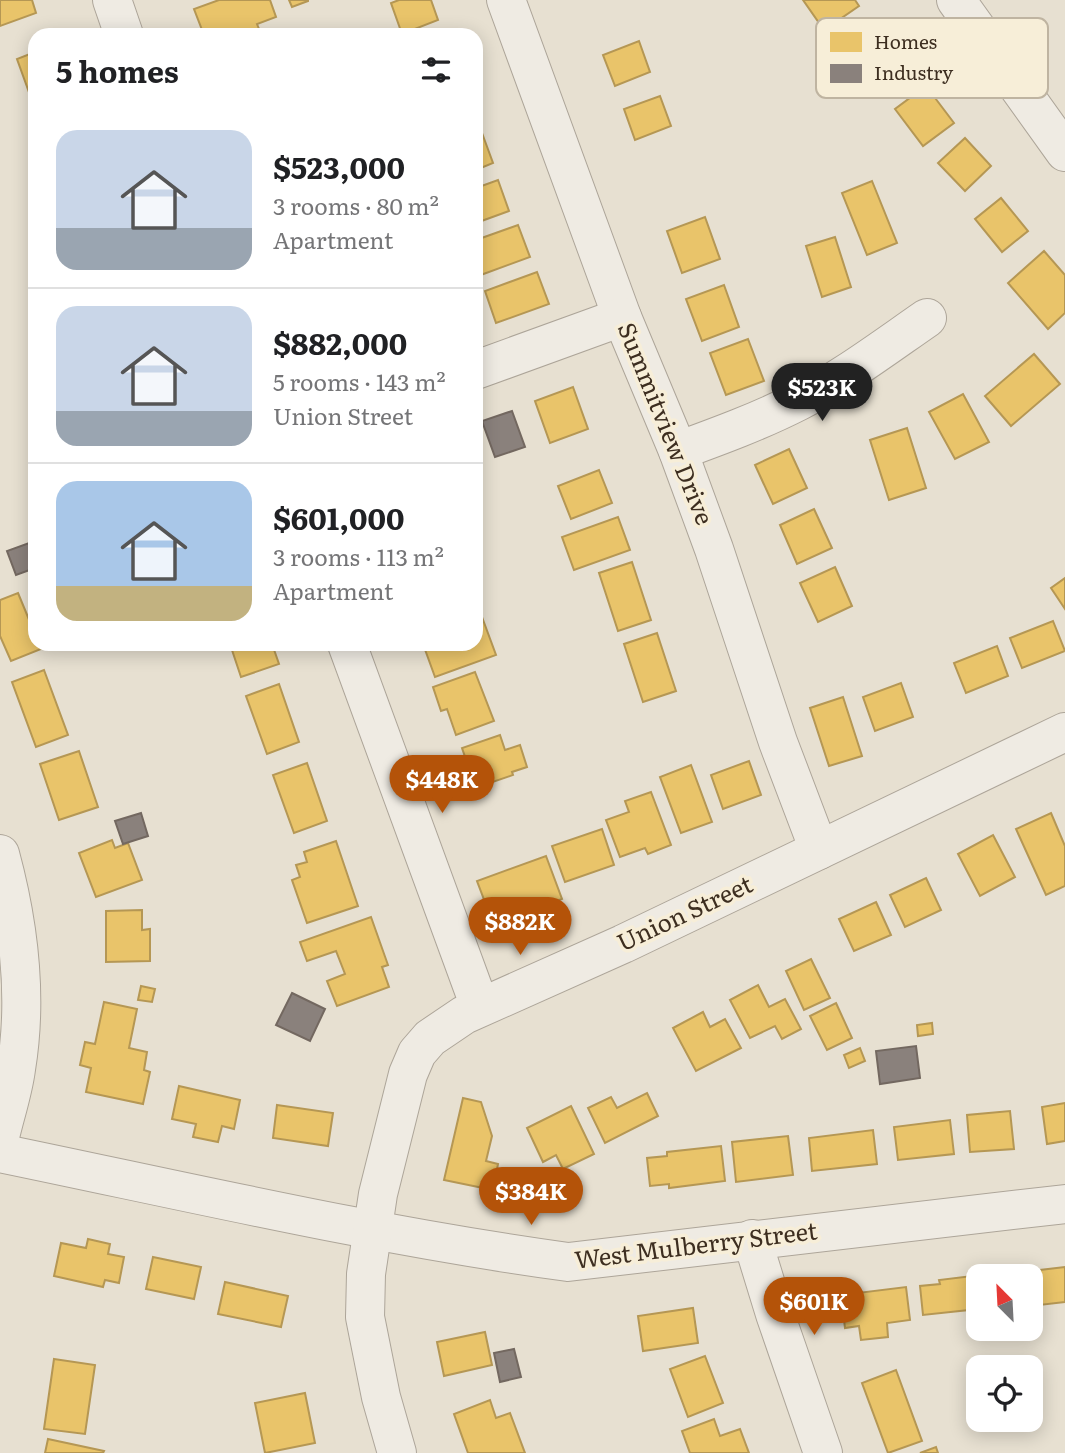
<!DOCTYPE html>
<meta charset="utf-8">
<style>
:root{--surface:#fff;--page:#f2f2f2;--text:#202124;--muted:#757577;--line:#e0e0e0;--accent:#b45309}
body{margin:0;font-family:Literata,serif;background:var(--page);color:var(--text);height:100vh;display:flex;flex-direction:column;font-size:26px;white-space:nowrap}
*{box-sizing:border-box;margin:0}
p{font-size:23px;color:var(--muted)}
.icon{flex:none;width:38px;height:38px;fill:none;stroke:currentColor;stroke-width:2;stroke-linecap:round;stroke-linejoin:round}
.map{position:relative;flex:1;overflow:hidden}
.details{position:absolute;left:28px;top:28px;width:455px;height:623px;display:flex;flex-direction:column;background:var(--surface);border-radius:21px;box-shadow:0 4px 18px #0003}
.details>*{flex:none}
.needle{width:46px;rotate:336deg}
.tools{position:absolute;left:966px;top:1264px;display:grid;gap:14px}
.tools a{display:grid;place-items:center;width:77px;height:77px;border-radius:14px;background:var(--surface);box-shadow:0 4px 18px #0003;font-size:35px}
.price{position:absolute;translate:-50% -60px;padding:0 16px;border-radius:24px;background:var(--accent);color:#fff;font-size:23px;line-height:46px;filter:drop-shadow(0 2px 4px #0008)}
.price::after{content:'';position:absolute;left:50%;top:42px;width:21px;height:16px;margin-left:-10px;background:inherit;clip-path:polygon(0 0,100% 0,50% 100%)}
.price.on{background:#222;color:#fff}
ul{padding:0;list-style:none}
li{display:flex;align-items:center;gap:21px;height:175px;padding:0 28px}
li+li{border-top:2px solid var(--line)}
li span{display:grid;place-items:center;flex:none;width:196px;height:140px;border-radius:21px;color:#555}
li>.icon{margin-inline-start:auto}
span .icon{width:84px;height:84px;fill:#fffc;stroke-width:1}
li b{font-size:30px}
h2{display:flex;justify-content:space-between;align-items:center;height:84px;padding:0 28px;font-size:30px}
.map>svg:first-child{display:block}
</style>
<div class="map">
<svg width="1065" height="1453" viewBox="0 0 1065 1453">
<rect width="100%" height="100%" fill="#e7e0d1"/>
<g fill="#e9c46a" stroke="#b59754" stroke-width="2">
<polygon points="0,0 32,0 36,13 0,26"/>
<polygon points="219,0 270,0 276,17 257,24 259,29 243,35 204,35 194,9"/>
<polygon points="289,0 308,0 308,1 292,7"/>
<polygon points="399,0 431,0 438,20 402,34 391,3"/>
<polygon points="803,0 855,0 859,6 824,30"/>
<polygon points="639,41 650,72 615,86 603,55"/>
<polygon points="35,52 35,109 17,59"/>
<polygon points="926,86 954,123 923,146 895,109"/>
<polygon points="660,96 671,126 635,140 624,109"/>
<polygon points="482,133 493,163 476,170 476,135"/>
<polygon points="965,138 991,166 965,191 938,163"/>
<polygon points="498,180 509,211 476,223 476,188"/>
<polygon points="872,181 897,243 867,255 842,193"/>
<polygon points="1001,198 1028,231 1002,252 975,219"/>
<polygon points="705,217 720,259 682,273 667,231"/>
<polygon points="518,225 530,257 478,276 476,240"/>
<polygon points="835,237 851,287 822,297 806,246"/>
<polygon points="1044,251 1065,275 1065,313 1048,329 1008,283"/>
<polygon points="537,272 549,304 496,323 485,291"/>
<polygon points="724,285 739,327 702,341 686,299"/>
<polygon points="748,339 764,381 726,395 710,353"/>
<polygon points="1034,354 1060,384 1011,426 985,396"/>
<polygon points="573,387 588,429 550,443 535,401"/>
<polygon points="963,394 989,442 955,459 929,412"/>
<polygon points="907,428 926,488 889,500 870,440"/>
<polygon points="789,449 807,488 773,504 755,465"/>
<polygon points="599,470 612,503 571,519 558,486"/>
<polygon points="814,509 832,548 797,564 780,525"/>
<polygon points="618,517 630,550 574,570 562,537"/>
<polygon points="632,562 651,620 618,631 599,573"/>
<polygon points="835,567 852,606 818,622 800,583"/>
<polygon points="1065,578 1065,609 1051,588"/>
<polygon points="18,593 35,634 35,644 39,644 41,649 11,661 0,636 0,600"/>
<polygon points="482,617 496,655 435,677 423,644 476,644 476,619"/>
<polygon points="1053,621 1065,651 1022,668 1010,638"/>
<polygon points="657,633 676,691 643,702 624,644"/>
<polygon points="230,644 272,644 279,664 241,677"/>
<polygon points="997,646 1008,676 966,693 954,663"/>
<polygon points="44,670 68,735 36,747 12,682"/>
<polygon points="475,672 494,721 456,735 447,709 441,711 433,687"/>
<polygon points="901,683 913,717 875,731 863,697"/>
<polygon points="279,684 299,742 267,754 246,696"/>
<polygon points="843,697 862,756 829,766 810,708"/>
<polygon points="500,735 505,750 520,745 527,767 512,772 513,775 481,786 476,772 471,774 462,748"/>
<polygon points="79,751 98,807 59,820 40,764"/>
<polygon points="749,761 761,795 723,809 711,775"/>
<polygon points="307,763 327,821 294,833 273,775"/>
<polygon points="691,765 712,822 681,833 660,777"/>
<polygon points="651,792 671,845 648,854 645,848 620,857 606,820 629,812 625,801"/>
<polygon points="1051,813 1065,846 1065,886 1046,895 1016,829"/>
<polygon points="602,829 614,865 565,882 552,846"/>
<polygon points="993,835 1015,877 980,896 958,854"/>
<polygon points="112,840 115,848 128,843 142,880 96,897 79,853"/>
<polygon points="336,841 358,906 307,923 292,880 300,877 296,865 307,862 304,852"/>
<polygon points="546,856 562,899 519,915 516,909 491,918 477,881"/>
<polygon points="926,878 941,910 905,927 890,895"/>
<polygon points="876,902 891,935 854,951 839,919"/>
<polygon points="142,910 142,930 150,929 150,961 106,962 106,911"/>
<polygon points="371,917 388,965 382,967 389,987 337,1006 327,981 345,974 336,951 307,961 300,942"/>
<polygon points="811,959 830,998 804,1010 786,971"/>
<polygon points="758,985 769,1007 785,999 801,1029 782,1039 775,1026 750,1038 730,1000"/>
<polygon points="141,986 155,989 152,1002 138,1000"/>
<polygon points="104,1002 137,1009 129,1048 147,1052 144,1070 150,1072 143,1104 86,1092 91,1068 80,1065 85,1042 95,1044"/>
<polygon points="836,1003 852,1038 827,1050 810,1016"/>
<polygon points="703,1012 710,1027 725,1019 741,1048 696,1071 673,1028"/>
<polygon points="932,1023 933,1034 918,1036 917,1025"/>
<polygon points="860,1048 865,1061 849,1068 844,1055"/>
<polygon points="179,1086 240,1100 234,1129 222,1126 218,1142 193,1137 196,1124 172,1119"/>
<polygon points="647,1093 658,1116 605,1143 588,1108 611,1097 617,1108"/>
<polygon points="463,1098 481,1102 492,1136 486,1161 498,1164 493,1190 444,1180"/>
<polygon points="1065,1103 1065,1141 1047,1144 1042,1107"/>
<polygon points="277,1105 333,1113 328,1146 273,1138"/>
<polygon points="571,1106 594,1154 563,1169 556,1155 543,1162 527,1128"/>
<polygon points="1010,1111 1014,1149 970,1152 967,1115"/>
<polygon points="950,1120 954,1154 898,1160 894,1127"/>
<polygon points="873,1130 877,1164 812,1171 809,1138"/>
<polygon points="788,1136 793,1175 736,1182 732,1142"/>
<polygon points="721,1146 725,1181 669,1188 669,1184 650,1186 647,1158 667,1156 667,1152"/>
<polygon points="88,1239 110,1244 108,1254 124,1257 119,1283 105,1280 103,1287 54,1276 61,1243 86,1248"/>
<polygon points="153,1257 201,1267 194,1299 146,1289"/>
<polygon points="1065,1267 1065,1302 1031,1306 1031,1276 1015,1276 1015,1273"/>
<polygon points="989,1274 978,1276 978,1309 923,1315 920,1286 940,1284 939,1280"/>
<polygon points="225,1282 288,1296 281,1327 218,1314"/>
<polygon points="906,1287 910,1320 887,1323 888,1337 861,1340 859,1326 845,1328 841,1295"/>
<polygon points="693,1308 698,1343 643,1351 638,1316"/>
<polygon points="485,1332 492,1365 444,1376 437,1342"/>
<polygon points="705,1356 723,1403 688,1417 670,1369"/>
<polygon points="54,1359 95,1365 85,1434 44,1429"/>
<polygon points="896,1370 922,1441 888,1453 862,1383"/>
<polygon points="305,1393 315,1443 265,1453 255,1403"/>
<polygon points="490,1400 496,1418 510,1413 525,1453 468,1453 454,1414"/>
<polygon points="714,1419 720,1436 740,1429 749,1453 690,1453 682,1431"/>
<polygon points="48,1439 104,1451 103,1453 45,1453"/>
<polygon points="936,1447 938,1453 920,1453"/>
</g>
<g fill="#8a817c" stroke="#736860" stroke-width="2">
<polygon points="512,411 525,447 495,457 482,421"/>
<polygon points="32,542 35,548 35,568 16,575 7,551"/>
<polygon points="141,813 148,836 123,844 115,821"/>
<polygon points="292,993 325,1009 310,1041 276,1025"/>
<polygon points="916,1046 920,1078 880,1084 876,1051"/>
<polygon points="514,1349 521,1377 500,1382 494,1353"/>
</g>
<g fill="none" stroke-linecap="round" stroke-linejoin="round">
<g stroke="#ada599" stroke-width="40">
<g id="minor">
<polyline points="112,0 124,35"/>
<polyline points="506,0 622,317 678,451 714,549 778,742 819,850"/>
<polyline points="956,0 1065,152"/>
<polyline points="476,370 622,317"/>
<path d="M678,451c41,-15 82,-30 121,-50 45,-23 86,-54 128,-83"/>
<polyline points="347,644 480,1007"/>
<path d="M0,854c19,70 28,142 16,215 -3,23 -11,46 -16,68"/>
<path d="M0,1153c189,39 377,83 568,109l497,-58"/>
<polyline points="752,1239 775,1314 823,1453"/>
<polyline points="397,1453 381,1397 365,1317 366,1274 378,1194 408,1074 417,1053 430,1038 464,1015 623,944 1065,732"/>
</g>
</g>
<use href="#minor" stroke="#efebe3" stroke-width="38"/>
</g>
<g text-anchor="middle" stroke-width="7" stroke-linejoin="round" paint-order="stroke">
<g font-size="24" fill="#3d2e20" stroke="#f7eed8">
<text transform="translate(665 424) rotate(68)" y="8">Summitview Drive</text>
<text transform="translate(685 914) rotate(-25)" y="8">Union Street</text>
<text transform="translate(696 1246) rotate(-7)" y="8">West Mulberry Street</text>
</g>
</g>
<rect x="816" y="18" width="232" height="80" rx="10" fill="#f7eed8" stroke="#bfb4a1" stroke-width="2"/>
<rect x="830" y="32" width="32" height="20" fill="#e9c46a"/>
<rect x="830" y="64" width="32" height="19" fill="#8a817c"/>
<g font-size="19" fill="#3d2e20">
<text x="874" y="49">Homes</text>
<text x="874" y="80">Industry</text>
</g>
</svg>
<div class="tools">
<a><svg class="needle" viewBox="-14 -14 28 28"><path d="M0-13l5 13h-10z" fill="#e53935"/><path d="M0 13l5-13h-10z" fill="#757577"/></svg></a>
<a><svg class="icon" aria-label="locate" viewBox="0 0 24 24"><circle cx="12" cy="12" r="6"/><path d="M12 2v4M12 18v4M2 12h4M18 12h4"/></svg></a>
</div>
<b class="price on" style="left:822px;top:423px">$523K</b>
<b class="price" style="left:442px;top:815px">$448K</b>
<b class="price" style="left:520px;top:957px">$882K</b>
<b class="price" style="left:531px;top:1227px">$384K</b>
<b class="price" style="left:814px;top:1337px">$601K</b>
<section class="details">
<h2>5 homes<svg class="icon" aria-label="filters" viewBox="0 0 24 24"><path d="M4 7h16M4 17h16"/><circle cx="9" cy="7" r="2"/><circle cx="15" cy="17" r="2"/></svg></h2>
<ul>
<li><span style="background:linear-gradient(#c9d6e8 70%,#9aa5b1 0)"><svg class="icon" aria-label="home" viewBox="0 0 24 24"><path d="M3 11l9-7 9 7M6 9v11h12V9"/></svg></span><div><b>$523,000</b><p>3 rooms · 80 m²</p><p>Apartment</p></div></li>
<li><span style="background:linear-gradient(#c9d6e8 75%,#9aa5b1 0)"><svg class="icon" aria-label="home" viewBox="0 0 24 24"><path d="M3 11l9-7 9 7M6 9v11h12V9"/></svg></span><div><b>$882,000</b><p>5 rooms · 143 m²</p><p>Union Street</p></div></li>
<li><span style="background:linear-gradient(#a9c7e8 75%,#c2b280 0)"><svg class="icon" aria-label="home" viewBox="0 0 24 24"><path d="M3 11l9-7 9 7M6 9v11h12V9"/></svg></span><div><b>$601,000</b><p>3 rooms · 113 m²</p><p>Apartment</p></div></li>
</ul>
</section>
</div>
